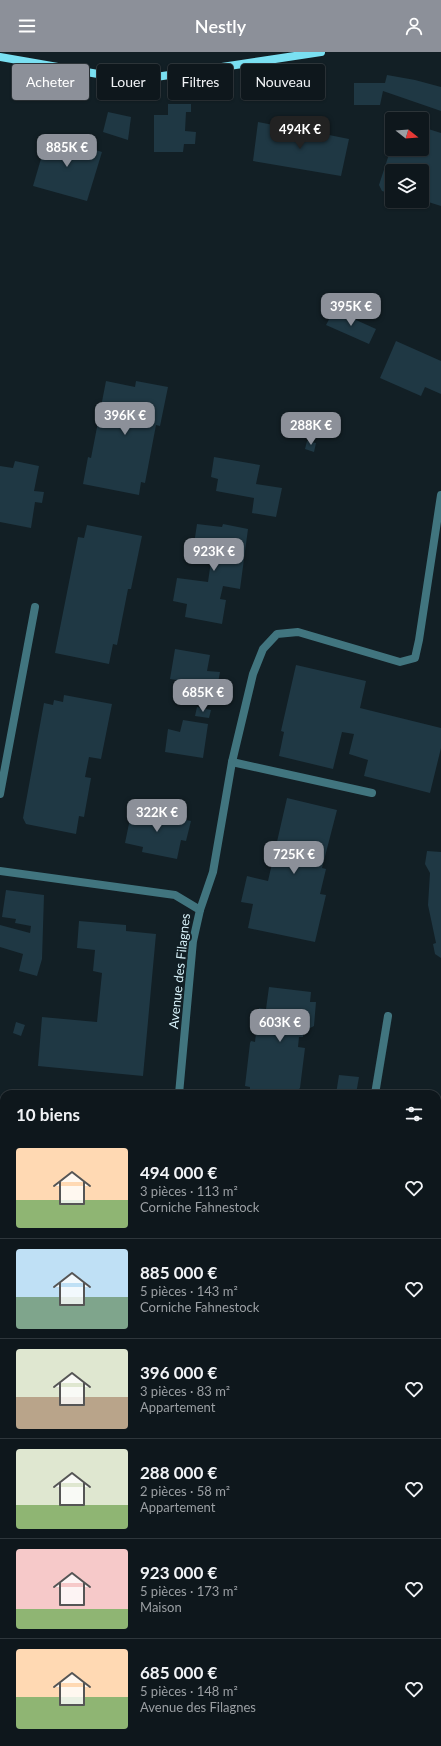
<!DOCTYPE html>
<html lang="fr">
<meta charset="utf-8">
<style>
:root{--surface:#0e171c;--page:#172025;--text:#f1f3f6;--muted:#9b9fa3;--line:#2e363b;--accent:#8c9099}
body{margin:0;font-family:Lato,sans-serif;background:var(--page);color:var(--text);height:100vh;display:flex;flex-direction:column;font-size:15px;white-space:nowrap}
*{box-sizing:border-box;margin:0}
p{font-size:13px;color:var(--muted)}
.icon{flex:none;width:22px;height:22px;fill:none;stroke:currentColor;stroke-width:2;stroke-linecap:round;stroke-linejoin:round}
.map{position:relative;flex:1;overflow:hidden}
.panel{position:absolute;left:0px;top:1038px;width:441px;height:656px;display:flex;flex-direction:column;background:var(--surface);border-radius:12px 12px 0 0;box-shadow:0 1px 3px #0004,0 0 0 1px var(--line)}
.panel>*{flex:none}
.banner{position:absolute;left:12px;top:12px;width:417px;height:36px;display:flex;gap:8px}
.needle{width:26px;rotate:107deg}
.tools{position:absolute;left:385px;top:60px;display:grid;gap:8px}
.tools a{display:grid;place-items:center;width:44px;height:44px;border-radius:4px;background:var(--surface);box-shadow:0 1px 3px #0004,0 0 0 1px var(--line);font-size:20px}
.price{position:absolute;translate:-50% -34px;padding:0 9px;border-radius:8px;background:var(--accent);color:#fff;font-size:13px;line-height:26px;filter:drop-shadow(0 1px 2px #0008)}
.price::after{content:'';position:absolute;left:50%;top:24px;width:12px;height:9px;margin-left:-6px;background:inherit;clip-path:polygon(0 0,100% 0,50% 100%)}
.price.on{background:#222;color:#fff}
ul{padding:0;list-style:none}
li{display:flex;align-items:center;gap:12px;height:100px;padding:0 16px}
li+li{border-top:1px solid var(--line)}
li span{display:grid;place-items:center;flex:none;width:112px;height:80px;border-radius:4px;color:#555}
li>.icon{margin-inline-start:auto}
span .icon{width:48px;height:48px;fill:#fffc;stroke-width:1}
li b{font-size:17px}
h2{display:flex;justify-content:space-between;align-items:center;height:48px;padding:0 16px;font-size:17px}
.pill{padding:0 14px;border-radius:4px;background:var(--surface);box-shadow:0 1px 3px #0004,0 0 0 1px var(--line);font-size:14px;line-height:36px}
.pill.on{background:var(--accent);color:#fff}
header{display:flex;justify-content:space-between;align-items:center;height:52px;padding:0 16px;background:var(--accent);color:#fff;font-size:18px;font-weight:600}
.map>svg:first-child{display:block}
</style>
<header><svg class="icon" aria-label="menu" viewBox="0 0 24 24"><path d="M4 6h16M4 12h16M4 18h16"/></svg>Nestly<svg class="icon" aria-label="person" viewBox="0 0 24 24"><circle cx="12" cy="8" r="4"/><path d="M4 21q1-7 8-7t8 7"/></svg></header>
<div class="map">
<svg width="441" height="1694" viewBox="0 0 441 1694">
<rect width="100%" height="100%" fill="#121f25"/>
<g fill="#1f3844">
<polygon points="387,23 415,28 441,35 441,59 383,39 380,53 354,53 354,31 385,31"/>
<polygon points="168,52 191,52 191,60 186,60 185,79 196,80 195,92 184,92 183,100 154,100 154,63 168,63"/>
<polygon points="108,60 131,65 128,88 103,80"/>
<polygon points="258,70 289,76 288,84 318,90 319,81 349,87 341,124 253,109"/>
<polygon points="422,75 441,81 441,154 422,148 422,119 392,119 392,138 389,141 382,139 379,133 392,93 392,97 422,97"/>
<polygon points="48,83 102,100 87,149 33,134"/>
<polygon points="334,258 376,277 369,292 326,273"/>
<polygon points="396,289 441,309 441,342 425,335 421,344 380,326"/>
<polygon points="106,329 135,335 136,329 168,335 160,374 156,373 145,431 141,430 139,443 83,432 88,405 91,406"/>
<polygon points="307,389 316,391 314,400 305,397"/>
<polygon points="214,405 260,413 256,432 282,436 276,465 252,461 254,446 216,439 218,427 211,425"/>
<polygon points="15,409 39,414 34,439 44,440 42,451 35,450 31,476 0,470 0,414 13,416"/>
<polygon points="197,472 222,475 223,472 248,477 240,537 223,534 220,547 226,548 222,572 185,565 187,552 173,549 177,526 208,530 211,509 198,506 199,492 194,492"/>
<polygon points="87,473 142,484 131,537 128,537 117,593 113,592 109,612 55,601 78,485 84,486"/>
<polygon points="175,597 210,603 207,619 220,620 215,646 187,641 189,630 170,627"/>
<polygon points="296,613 366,629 360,656 441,676 441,696 430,741 364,724 368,708 349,702 354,682 342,680 333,717 279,704 284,680 281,679"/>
<polygon points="64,643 112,652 101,707 89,705 85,725 91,726 84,765 79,764 76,782 26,772 23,766 44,651 53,653 54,648 63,650"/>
<polygon points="197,655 211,658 209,666 195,664"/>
<polygon points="183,668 208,672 203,706 165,700 168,677 180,680"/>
<polygon points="287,746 337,758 322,816 326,817 320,842 326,843 315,890 248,876 253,852 241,850 247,824 268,829"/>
<polygon points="132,757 191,769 186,789 181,788 177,807 142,800 143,795 125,791"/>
<polygon points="427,799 441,800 441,906 435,902 433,892 436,891 428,853 430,821 425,812"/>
<polygon points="6,838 44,843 42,907 37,924 19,919 23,902 0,895 0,873 30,881 31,874 15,871 16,867 2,865"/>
<polygon points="79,869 126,873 126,879 156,882 143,1024 38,1014 42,965 97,970 102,921 93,919 95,898 77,896"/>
<polygon points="269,935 311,940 310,950 316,950 314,974 308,977 304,977 303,985 299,985 298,995 305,996 300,1036 295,1041 292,1041 292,1042 250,1042 250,1035 245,1034 250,991 251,989 255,990 259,956 266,957"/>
<polygon points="16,970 25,973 21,984 13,981"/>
<polygon points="339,1023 359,1025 356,1042 336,1042"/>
<polygon points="441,1084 441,1160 437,1161 437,1085"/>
<polygon points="0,1240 4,1241 4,1294 0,1294"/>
<polygon points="437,1259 441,1260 441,1288 437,1287"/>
<polygon points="437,1317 441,1318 441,1338 437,1337"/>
<polygon points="0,1320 4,1321 4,1346 0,1345"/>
<polygon points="437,1396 441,1397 441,1448 437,1447"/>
<polygon points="2,1510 4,1512 4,1576 0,1573 0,1512"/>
</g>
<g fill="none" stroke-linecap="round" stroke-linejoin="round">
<g stroke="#41757f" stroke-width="8">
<polyline points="232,710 372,741"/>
<polyline points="0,742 35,555"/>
<polyline points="375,1042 388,964"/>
<polyline points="437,1076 441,1074"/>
</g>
<g stroke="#41757f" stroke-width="8">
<polyline points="0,819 175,843 200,858 193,889 179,1042"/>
<polyline points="200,858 213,820 232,710 253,622 263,597 277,582 298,580 400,610 415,606 419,588 441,443"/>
<polyline points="437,1212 441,1211"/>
<polyline points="0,1416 4,1413"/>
<polyline points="437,1665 441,1665"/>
<polyline points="287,1694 294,1690"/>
</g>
<g stroke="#7ae0f2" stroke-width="8">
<polyline points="0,5 98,22 119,24 156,25 321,0"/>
<polyline points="437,1578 441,1578"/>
<polyline points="0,1619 4,1621"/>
</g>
</g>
<g text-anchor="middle" stroke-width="4" stroke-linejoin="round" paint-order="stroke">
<g font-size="13" fill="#d9f3fb" stroke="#121f25">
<text transform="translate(179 919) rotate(-84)" y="5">Avenue des Filagnes</text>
</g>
</g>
</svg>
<div class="tools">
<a><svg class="needle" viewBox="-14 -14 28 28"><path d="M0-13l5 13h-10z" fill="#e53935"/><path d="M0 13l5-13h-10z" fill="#9b9fa3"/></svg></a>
<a><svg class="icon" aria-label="layers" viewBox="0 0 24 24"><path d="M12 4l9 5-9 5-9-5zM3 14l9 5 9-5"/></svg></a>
</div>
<b class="price on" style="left:300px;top:98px">494K €</b>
<b class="price" style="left:67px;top:116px">885K €</b>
<b class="price" style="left:351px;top:275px">395K €</b>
<b class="price" style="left:125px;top:384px">396K €</b>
<b class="price" style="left:311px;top:394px">288K €</b>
<b class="price" style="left:214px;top:520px">923K €</b>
<b class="price" style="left:203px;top:661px">685K €</b>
<b class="price" style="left:157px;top:781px">322K €</b>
<b class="price" style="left:294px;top:823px">725K €</b>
<b class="price" style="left:280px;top:991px">603K €</b>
<div class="banner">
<a class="pill on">Acheter</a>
<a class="pill">Louer</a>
<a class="pill">Filtres</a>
<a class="pill">Nouveau</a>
</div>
<section class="panel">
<h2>10 biens<svg class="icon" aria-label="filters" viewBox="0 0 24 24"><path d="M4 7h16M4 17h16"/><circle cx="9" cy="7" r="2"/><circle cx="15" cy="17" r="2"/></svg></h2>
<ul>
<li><span style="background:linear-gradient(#ffd9b3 65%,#8fb573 0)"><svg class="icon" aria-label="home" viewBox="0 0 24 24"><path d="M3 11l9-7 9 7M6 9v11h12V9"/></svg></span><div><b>494 000 €</b><p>3 pièces · 113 m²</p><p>Corniche Fahnestock</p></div><svg class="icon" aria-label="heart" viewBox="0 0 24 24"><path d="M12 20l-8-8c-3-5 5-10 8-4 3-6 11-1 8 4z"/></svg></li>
<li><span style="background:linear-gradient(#bfe0f5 60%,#7fa58c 0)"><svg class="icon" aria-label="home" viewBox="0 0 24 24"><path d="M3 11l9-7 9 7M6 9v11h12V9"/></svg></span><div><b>885 000 €</b><p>5 pièces · 143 m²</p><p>Corniche Fahnestock</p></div><svg class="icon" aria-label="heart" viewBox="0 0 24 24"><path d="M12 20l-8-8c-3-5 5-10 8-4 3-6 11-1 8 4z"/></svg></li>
<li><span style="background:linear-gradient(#dfe7d0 60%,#b9a48a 0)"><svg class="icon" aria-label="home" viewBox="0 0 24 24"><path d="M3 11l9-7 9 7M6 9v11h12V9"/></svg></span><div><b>396 000 €</b><p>3 pièces · 83 m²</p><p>Appartement</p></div><svg class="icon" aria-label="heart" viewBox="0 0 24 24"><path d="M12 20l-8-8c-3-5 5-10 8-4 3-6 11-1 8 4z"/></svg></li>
<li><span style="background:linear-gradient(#dfe7d0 70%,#8fb573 0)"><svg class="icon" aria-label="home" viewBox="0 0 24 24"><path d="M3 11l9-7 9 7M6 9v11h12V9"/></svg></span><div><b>288 000 €</b><p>2 pièces · 58 m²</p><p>Appartement</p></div><svg class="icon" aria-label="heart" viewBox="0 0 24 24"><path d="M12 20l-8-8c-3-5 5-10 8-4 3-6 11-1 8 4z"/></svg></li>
<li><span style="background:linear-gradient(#f6c9c9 75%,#8fb573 0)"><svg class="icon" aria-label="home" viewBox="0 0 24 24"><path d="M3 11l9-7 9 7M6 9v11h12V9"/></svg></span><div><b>923 000 €</b><p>5 pièces · 173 m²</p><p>Maison</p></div><svg class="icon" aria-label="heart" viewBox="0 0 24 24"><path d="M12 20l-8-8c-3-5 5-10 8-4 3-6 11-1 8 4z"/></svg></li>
<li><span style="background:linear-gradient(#ffd9b3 60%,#8fb573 0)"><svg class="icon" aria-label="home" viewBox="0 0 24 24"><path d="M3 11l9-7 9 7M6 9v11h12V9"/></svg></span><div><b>685 000 €</b><p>5 pièces · 148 m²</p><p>Avenue des Filagnes</p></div><svg class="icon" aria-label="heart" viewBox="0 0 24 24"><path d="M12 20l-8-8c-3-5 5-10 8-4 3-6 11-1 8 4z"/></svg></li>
</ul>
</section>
</div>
